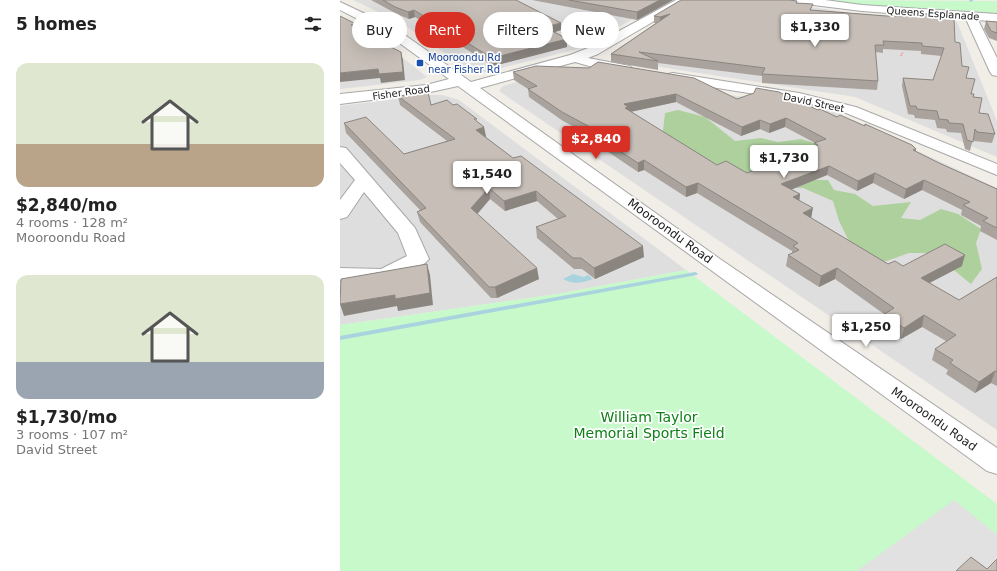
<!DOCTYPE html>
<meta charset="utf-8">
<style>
:root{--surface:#fff;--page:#f6f6f6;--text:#222;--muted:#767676;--accent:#d93025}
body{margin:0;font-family:"DejaVu Sans",sans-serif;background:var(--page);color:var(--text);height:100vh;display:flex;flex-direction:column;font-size:15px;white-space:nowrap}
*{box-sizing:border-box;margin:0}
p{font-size:13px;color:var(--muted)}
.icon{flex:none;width:22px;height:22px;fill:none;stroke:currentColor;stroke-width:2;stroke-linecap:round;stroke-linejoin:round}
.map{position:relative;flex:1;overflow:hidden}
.drawer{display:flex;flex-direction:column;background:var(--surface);width:340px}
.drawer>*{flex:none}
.hud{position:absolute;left:12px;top:12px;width:380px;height:36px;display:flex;gap:8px}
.price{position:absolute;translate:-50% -34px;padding:0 9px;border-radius:4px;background:#fff;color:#222;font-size:13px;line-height:26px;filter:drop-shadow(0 1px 2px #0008)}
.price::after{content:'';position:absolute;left:50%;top:24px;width:12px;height:9px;margin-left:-6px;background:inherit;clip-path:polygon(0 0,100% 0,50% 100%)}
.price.current{background:var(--accent);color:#fff}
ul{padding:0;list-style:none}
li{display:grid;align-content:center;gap:8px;height:212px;padding:0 16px}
li span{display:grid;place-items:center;height:124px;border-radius:12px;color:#555}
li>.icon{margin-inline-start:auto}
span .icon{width:72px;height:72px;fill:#fffc;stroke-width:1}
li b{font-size:17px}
h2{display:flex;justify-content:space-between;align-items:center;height:48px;padding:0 16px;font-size:17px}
.chip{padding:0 14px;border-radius:18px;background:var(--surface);box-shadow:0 4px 16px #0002;font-size:14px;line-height:36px}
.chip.current{background:var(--accent);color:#fff}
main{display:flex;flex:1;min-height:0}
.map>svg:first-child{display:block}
</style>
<main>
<section class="drawer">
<h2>5 homes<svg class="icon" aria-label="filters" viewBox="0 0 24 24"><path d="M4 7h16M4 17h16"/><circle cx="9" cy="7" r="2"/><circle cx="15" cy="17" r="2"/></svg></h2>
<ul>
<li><span style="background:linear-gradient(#dfe7d0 65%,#b9a48a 0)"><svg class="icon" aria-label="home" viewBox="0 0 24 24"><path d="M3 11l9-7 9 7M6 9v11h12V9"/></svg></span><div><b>$2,840/mo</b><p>4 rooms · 128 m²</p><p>Mooroondu Road</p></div></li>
<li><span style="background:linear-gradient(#dfe7d0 70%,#9aa5b1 0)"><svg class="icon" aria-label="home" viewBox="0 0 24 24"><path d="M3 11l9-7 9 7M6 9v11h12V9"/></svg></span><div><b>$1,730/mo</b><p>3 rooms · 107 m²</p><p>David Street</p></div></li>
</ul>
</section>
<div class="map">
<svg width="657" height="571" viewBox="0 0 657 571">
<rect width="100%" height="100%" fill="#f1eee8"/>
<g fill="#dfdede">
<polygon points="13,0 328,0 238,49 141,73 131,71 60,22"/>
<polygon points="365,0 423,0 512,13 606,19 617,22 657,121 657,157 515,97 275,60 270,56"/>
<polygon points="0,17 34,35 87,77 80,80 0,89"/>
<polygon points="235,69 494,112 657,188 657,430 159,91 163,86 220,70"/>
<polygon points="88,95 102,95 119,100 346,270 217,294 0,325 0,106"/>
</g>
<polygon fill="#add09d" points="338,110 365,117 395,141 421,138 438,142 461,139 481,145 471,180 488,180 494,190 515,194 533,206 571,202 561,218 580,220 601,209 618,214 641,229 636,243 642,269 631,284 593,253 569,253 541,263 511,245 499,221 493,201 463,188 435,187 396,178 322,139 325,113"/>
<g fill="#c7f9ca">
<polygon points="457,0 657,1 657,18"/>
<polygon points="346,270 657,504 657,571 0,571 0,325 217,294"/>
</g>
<polygon fill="#e1e1e1" points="614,500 657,535 657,569 655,571 517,571"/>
<path fill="#a9d3de" d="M233,274l11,3 4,-2 5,4c-11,4 -19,6 -30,0z"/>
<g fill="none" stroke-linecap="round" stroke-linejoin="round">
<g fill="#a9d3de" fill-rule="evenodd">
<polygon points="629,0 633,0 633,1 630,2"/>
<polygon points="355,272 357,273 358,274 357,275 0,340 0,336"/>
</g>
<g stroke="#a8a8a8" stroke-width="2">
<g id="minor">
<polygon points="336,0 350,0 258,54 248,58 290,66 292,69 290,72 285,73 263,70 235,62 140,88 380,259 657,448 657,474 647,471 118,86 86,93 0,104 0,94 86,85 109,79 47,34 0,10 0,2 55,28 131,82 230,55 248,48"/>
<polygon points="451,0 485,0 522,5 657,14 657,22 638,20 657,58 657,76 652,75 650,72 626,19 522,11 457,3"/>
<polygon points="333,73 459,93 516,107 657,164 657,175 506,113 459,101 328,80 326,77 328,74"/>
<polygon points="0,147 6,148 75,228 89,259 85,263 52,281 44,282 0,280 0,268 41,269 67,256 58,233 24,192 7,217 0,219 0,200 15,180 0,163"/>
</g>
</g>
<polyline stroke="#f97e71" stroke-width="1.5" stroke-dasharray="1 1" stroke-linecap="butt" points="561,56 563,52"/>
<use href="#minor" fill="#fff" fill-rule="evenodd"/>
</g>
<g fill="#aaa39d" fill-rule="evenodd">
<polygon points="31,0 176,0 221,30 214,32 227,47 153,66 75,17 69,19 57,14"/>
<polygon points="192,0 333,0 297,20"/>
<polygon points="457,1 456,3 472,10 546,16 604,17 615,42 622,66 639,113 655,134 652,143 634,141 633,138 630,151 625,149 621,133 607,132 606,129 597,128 595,120 575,118 574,115 568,114 562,86 563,78 593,80 602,56 581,54 581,51 543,49 543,53 535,52 538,81 537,90 422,83 422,76 318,63 318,70 271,62 271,54 316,23 314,23 314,16"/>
<polygon points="646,21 657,22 657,41 649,38 644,29"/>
<path d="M173,72l224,27 81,11 46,16 1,-2 51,25v3l23,11 58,26v51l-17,-9 1,-5 -20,-11 1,-5 -40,-20 -18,9 -31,-16 -16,8 -30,-16 -36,15 9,4 -1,7 12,17 77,46 15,2h59l-33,17 30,17 38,-23v109l-6,-3 -16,10 -29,-19 2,-4 -16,-10 3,-11 11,-8 -24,-14 -21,12 -21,-13 3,-11 1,-1 -49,-35 -16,8 -33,-21 2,-11 4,-2v-2l-95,-58 -11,4 -42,-27 -6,2 -52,-35v-4l-23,-12 -34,-24 -1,-8 -14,-9zM336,102l65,34 19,-7 9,4 16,-6 30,16h-1v4l-67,26 -30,-8 -86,-53z"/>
<polygon points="58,96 91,104 138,122 144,127 146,137 145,137 304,257 255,279 242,269 234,269 197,238 196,227 218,219 197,201 165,211 150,199 137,214 199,279 157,298 151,298 80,222 77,212 80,210 6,133 4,123 64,154 107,141 60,105"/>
</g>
<g fill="#8b8580">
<polygon points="320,0 333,0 297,20 297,12"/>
<polygon points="74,10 75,17 69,19 68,12"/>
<polygon points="330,14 320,24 320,17"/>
<polygon points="221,23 221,30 206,35 205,27"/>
<polygon points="16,24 17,30 20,29 22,37 11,25"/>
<polygon points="227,39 227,47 153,66 152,58"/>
<polygon points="61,52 63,60 65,80 41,83 40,78 0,82 0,73 38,69"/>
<polygon points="336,94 336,102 289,112 289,116 284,104"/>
<polygon points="446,118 445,127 429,133 430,124"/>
<polygon points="420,120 420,129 401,136 402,127"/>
<polygon points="144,127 146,137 138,139 136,130"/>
<polygon points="304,160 304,170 298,172 298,163"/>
<polygon points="489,166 487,175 440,194 441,184"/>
<polygon points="535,173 533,183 517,191 518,181"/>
<polygon points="584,180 582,190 564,199 566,189"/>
<polygon points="358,183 357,193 346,197 346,187"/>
<polygon points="149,188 150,199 133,219 131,208"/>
<polygon points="196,191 197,201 165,211 164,201"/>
<polygon points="460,194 459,204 453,197"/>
<polygon points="473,208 471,219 463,213"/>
<polygon points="303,246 304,257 255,279 254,268"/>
<polygon points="625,255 622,266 578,289 581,278"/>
<polygon points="87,264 90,275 93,305 58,311 57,306 4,316 0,304 55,295"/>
<polygon points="197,268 199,279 157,298 155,287"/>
<polygon points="497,268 495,279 479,287 481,276"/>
<polygon points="584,315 582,327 561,339 564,328"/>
<polygon points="655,371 651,383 635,393 639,382"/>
</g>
<g fill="#c6beb7" stroke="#8b8580" fill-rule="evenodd">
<polygon points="43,0 176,0 221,23 205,27 227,39 152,58 74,10 68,12 55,7"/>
<polygon points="229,0 320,0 297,12"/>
<polygon points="341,0 450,0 457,1 456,3 473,4 470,10 546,16 573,16 573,13 604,15 604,17 614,18 615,42 620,43 622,66 629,67 626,78 635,79 631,94 634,94 633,97 642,98 639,113 648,114 655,134 637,132 635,129 633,142 627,140 623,124 609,123 608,120 599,119 597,111 577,109 576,106 570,106 563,78 593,80 604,48 582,46 582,43 543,41 544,45 535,45 538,81 422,74 425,68 299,52 318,61 271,54 330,14 320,17 314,16"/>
<polygon points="0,16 16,24 11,25 20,29 16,30 61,52 63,72 39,74 38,69 0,73"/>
<polygon points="646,21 657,22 657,33 651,31"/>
<path d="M258,62l96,16 43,21 17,-6 2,-5 23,4 39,18 2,-1 17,8 3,-2 25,11v-2l47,21 4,4 -3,1 26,13 58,26v39l-14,-7 5,-3 -25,-13 7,-3 -46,-22 -18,9 -31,-16 -17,8 -29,-15 -48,18 19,10 -7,3 20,11 -10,5 85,51 7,-3 8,5 42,-22 20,11 -44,23 38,22 38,-23v95l-2,-1 -16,11 -29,-19 3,-3 -18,-11 21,-14 -32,-20 -20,13 -21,-13 11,-7 -57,-40 -16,8 -33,-21 11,-5 -6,-4 5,-3 -100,-60 -12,4 -42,-27 -6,3 -53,-35 5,-1 -28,-15 -34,-23 9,-3 -24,-14 23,-6 53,2zM336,94l66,33 18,-7 10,4 16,-6 40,21 -12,4 4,2 -71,28 -21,-12 -9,4 -92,-57 3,-1 -4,-3z"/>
<polygon points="88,92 91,105 107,100 113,105 117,104 137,119 134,119 144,127 136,130 173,158 181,156 303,246 254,268 241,258 233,258 196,227 226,216 196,191 164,201 149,188 131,208 197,268 155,287 149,287 77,212 86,208 4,123 26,117 64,154 115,139 58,96"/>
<polygon points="87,264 90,293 55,299 55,295 0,304 1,279"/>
<polygon points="631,557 647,569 657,559 657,571 616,571"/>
</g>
<rect fill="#1a4fb4" stroke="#fff" stroke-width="1.5" x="76" y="59" width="8" height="8" rx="2"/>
<g text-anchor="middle" stroke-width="3.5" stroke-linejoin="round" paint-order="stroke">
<g font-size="10" fill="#212121" stroke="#fff">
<text transform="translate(593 13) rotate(4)" y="4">Queens Esplanade</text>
<text transform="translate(61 92) rotate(-8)" y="4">Fisher Road</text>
<text transform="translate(474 102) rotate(12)" y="4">David Street</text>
</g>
<g font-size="10" fill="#164399" stroke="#fff" text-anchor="start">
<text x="88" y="61">Mooroondu Rd<tspan x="88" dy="12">near Fisher Rd</tspan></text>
</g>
<g font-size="12" fill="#212121" stroke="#fff">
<text transform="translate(330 231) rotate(36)" y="4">Mooroondu Road</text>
<text transform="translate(594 419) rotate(35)" y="4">Mooroondu Road</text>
</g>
<g font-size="14" fill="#0d8115" stroke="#fff">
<text x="309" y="422">William Taylor<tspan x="309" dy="16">Memorial Sports Field</tspan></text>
</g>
</g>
</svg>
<b class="price" style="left:475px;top:48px">$1,330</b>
<b class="price current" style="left:256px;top:160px">$2,840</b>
<b class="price" style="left:444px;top:179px">$1,730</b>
<b class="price" style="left:147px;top:195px">$1,540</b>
<b class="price" style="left:526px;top:348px">$1,250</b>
<div class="hud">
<a class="chip">Buy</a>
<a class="chip current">Rent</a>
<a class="chip">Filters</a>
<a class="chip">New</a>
</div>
</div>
</main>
